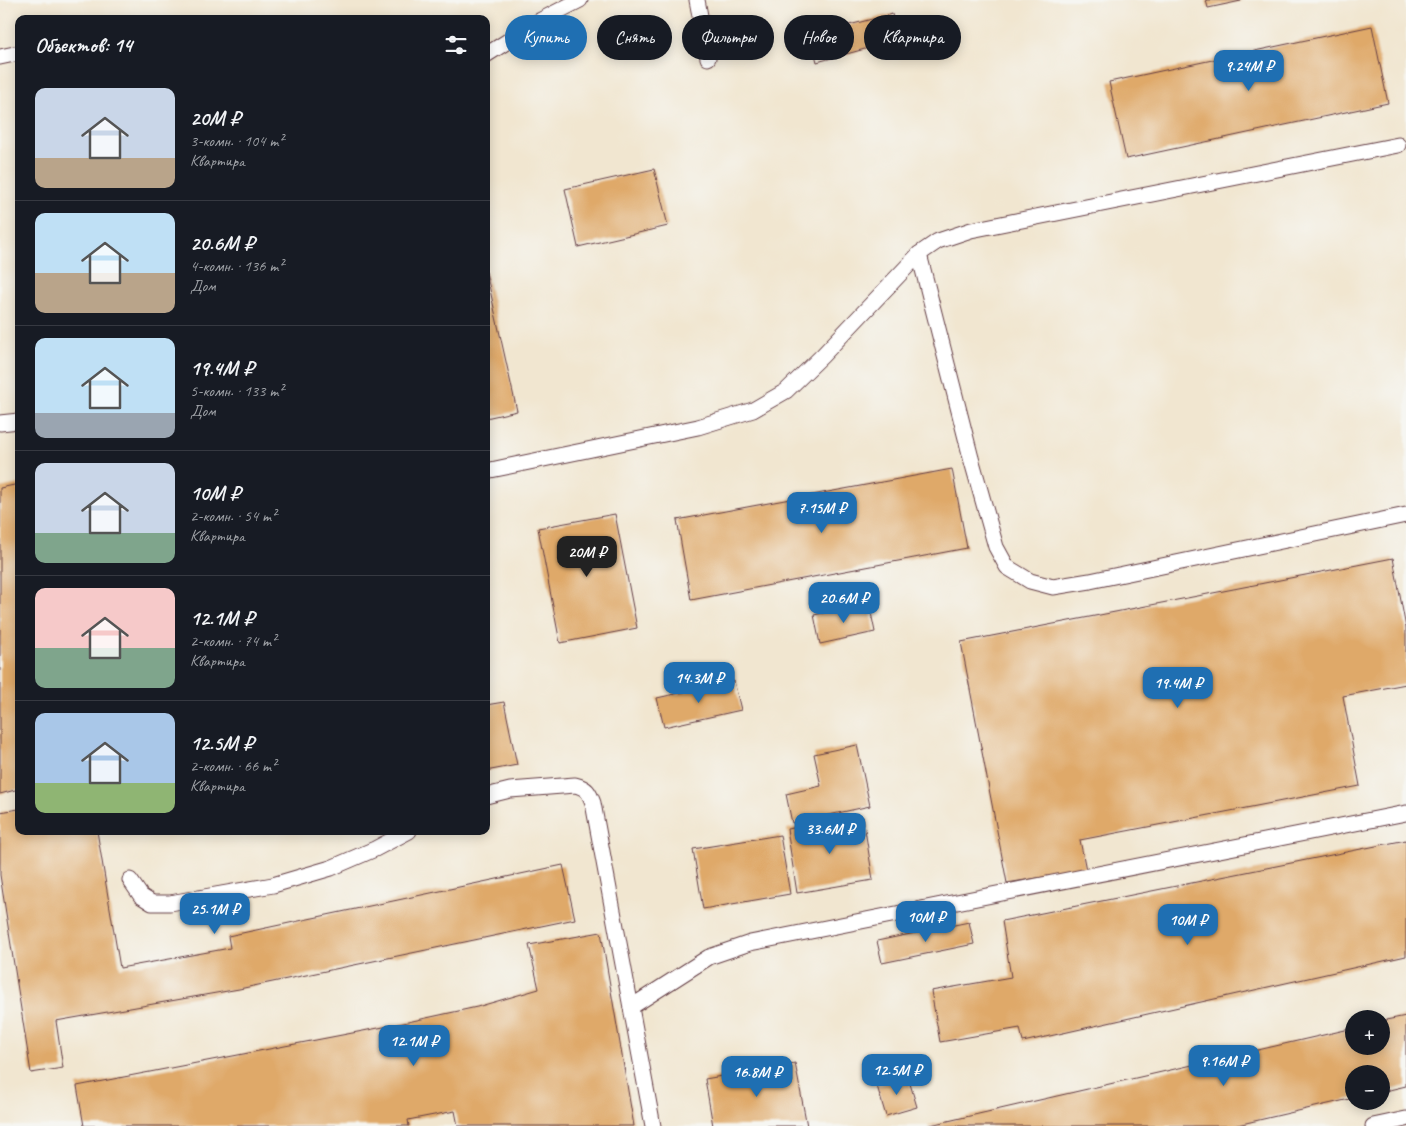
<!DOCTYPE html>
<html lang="ru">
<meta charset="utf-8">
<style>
:root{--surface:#171b24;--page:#242831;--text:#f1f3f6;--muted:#9ea1a6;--line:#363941;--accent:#1f6fb2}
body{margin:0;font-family:Caveat,sans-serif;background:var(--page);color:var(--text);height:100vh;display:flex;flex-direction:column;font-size:19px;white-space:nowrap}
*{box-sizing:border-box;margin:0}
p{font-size:16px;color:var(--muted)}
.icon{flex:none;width:28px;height:28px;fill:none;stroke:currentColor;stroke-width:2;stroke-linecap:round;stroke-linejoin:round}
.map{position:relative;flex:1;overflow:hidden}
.panel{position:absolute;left:15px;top:15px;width:475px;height:820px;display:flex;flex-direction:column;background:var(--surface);border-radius:10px;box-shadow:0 2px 12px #0003}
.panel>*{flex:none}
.top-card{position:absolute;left:505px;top:15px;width:475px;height:45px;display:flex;gap:10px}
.controls{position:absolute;left:1345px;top:1010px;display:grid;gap:10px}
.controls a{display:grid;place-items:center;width:45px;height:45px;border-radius:50%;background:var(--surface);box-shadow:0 2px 12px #0003;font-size:25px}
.price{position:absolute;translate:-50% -42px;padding:0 11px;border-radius:10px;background:var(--accent);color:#fff;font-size:16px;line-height:32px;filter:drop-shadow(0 1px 2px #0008)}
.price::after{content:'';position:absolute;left:50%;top:30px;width:15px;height:11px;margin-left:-8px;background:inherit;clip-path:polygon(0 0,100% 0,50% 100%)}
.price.on{background:#222;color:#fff}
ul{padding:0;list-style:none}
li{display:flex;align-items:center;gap:15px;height:125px;padding:0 20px}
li+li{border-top:1px solid var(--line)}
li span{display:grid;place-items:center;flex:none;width:140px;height:100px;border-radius:10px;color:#555}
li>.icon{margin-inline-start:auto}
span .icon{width:60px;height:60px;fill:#fffc;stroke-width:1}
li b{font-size:21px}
h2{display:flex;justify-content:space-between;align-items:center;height:60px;padding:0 20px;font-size:21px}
.chip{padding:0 18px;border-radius:22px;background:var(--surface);box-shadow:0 2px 12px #0003;font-size:18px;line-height:45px}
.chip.on{background:var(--accent);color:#fff}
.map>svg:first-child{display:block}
</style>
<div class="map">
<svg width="1406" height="1126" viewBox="0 0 1406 1126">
<rect width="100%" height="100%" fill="#f6f6f2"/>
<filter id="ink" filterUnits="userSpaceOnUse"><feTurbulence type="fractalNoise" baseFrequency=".02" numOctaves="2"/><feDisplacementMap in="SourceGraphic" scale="10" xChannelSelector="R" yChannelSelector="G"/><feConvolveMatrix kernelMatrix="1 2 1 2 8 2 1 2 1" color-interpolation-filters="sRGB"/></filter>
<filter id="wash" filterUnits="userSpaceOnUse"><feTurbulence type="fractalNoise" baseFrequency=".0096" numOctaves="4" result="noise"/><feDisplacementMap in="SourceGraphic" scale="20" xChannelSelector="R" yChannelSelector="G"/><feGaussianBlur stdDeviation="1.12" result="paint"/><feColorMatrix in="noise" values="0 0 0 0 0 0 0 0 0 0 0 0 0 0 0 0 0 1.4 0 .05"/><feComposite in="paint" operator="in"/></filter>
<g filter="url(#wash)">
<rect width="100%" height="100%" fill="#f1e6d0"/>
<g id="blocks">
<g fill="#dfa969">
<polygon points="1206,0 1241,0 1241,1 1208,8"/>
<polygon points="892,14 898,40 817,62 810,35"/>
<polygon points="1372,26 1388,103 1126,159 1109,82"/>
<polygon points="654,169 668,226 578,247 565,189"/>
<polygon points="486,272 517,411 486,418"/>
<polygon points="952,469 967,548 691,600 677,520"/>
<polygon points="19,484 19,789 0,794 0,488"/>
<polygon points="615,514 637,628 560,643 538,528"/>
<polygon points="1393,558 1406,628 1406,684 1343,696 1360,786 1080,840 1086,870 1007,883 961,642"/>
<polygon points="869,603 875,632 820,644 814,615"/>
<polygon points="734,681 741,710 664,727 657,698"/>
<polygon points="504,702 517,765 486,771 486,705"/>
<polygon points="857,745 870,806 792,823 786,794 821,786 814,754"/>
<polygon points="19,809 19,831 97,831 120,968 230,948 228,936 563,865 575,919 239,989 56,1021 63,1068 31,1073 0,875 0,812"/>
<polygon points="863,817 873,880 797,893 787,829"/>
<polygon points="780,835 790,894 703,909 693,849"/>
<polygon points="1406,840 1406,956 1023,1042 1020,1028 940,1042 931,991 1011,977 1002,921"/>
<polygon points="969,922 974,944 882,963 877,941"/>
<polygon points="601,932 634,1126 458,1126 455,1111 408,1120 409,1126 84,1126 77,1086 394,1025 477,1007 539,989 529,945"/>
<polygon points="1406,1016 1406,1086 1381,1092 1381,1074 1354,1074 1354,1098 1233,1126 926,1126 1354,1028 1354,1046 1381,1046 1381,1021"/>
<polygon points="795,1063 807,1126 713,1126 705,1079"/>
<polygon points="908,1077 917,1107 886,1116 877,1086"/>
</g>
</g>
</g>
<g filter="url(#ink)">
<use href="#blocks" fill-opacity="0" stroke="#633d44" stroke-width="1"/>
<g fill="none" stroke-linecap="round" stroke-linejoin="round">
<g stroke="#633d44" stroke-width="17">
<g id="service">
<polyline points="697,0 708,58"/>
<polyline points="486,55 541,20 580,0"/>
<polyline points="0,57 19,53"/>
<polyline points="919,254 971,458 996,547 1007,567 1030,581 1053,587 1090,581 1406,515"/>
<polyline points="0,423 19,421"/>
<polyline points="486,471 698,427 753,410 786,391 822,356 919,254 938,241 971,230 1398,145"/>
<path d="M486,796l24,-6 65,-5c12,3 14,7 18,18l60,323"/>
<polyline points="130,880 141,896 152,903 170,903 273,885 331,868 375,849 409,831"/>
<polyline points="631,1007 709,957 750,943 1406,813"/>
<polyline points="1373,1126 1406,1119"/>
</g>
</g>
<use href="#service" stroke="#fff" stroke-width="15"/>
</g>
</g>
</svg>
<div class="controls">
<a>+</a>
<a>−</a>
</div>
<b class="price" style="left:1249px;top:92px">9.24M ₽</b>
<b class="price" style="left:822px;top:534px">7.15M ₽</b>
<b class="price on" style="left:587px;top:578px">20M ₽</b>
<b class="price" style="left:844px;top:624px">20.6M ₽</b>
<b class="price" style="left:699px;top:704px">14.3M ₽</b>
<b class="price" style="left:1178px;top:709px">19.4M ₽</b>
<b class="price" style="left:830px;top:855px">33.6M ₽</b>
<b class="price" style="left:215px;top:935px">25.1M ₽</b>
<b class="price" style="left:926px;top:943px">10M ₽</b>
<b class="price" style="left:1188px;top:946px">10M ₽</b>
<b class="price" style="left:414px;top:1067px">12.1M ₽</b>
<b class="price" style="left:1224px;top:1087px">9.16M ₽</b>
<b class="price" style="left:897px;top:1096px">12.5M ₽</b>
<b class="price" style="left:757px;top:1098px">16.8M ₽</b>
<div class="top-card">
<a class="chip on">Купить</a>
<a class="chip">Снять</a>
<a class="chip">Фильтры</a>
<a class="chip">Новое</a>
<a class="chip">Квартира</a>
</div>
<section class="panel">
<h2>Объектов: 14<svg class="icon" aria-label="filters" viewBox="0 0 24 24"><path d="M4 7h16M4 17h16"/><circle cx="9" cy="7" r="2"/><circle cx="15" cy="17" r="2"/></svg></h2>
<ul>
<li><span style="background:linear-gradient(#c9d6e8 70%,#b9a48a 0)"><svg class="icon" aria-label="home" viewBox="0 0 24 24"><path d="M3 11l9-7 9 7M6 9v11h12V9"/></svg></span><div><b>20M ₽</b><p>3-комн. · 104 m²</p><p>Квартира</p></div></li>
<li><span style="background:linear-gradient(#bfe0f5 60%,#b9a48a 0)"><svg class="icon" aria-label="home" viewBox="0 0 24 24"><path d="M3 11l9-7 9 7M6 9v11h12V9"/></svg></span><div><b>20.6M ₽</b><p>4-комн. · 136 m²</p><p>Дом</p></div></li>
<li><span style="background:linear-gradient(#bfe0f5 75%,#9aa5b1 0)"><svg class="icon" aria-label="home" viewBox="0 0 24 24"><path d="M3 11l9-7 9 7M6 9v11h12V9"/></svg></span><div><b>19.4M ₽</b><p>5-комн. · 133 m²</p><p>Дом</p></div></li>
<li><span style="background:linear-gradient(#c9d6e8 70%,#7fa58c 0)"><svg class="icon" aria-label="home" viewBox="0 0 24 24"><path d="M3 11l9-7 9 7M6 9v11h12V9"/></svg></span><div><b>10M ₽</b><p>2-комн. · 54 m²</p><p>Квартира</p></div></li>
<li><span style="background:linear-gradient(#f6c9c9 60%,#7fa58c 0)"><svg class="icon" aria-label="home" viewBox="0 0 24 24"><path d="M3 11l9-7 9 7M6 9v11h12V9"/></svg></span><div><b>12.1M ₽</b><p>2-комн. · 74 m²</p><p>Квартира</p></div></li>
<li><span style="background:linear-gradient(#a9c7e8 70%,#8fb573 0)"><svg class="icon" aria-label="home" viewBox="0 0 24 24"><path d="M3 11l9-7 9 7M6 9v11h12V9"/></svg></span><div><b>12.5M ₽</b><p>2-комн. · 66 m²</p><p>Квартира</p></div></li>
</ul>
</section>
</div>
